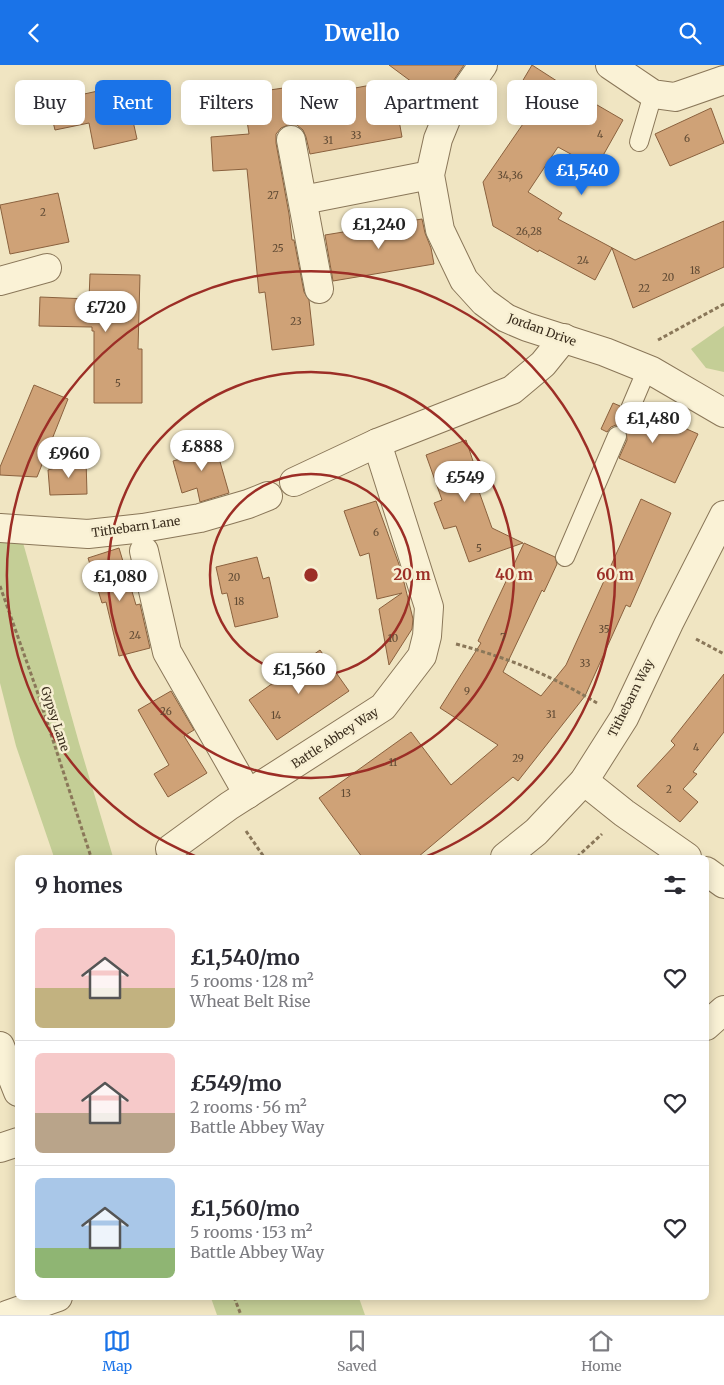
<!DOCTYPE html>
<meta charset="utf-8">
<style>
:root{--surface:#fff;--page:#f2f2f3;--text:#2b2b33;--muted:#7c7c81;--line:#e1e1e2;--accent:#1a73e8}
body{margin:0;font-family:Merriweather,serif;background:var(--page);color:var(--text);height:100vh;display:flex;flex-direction:column;font-size:19px;white-space:nowrap}
*{box-sizing:border-box;margin:0}
p{font-size:16px;color:var(--muted)}
.icon{flex:none;width:28px;height:28px;fill:none;stroke:currentColor;stroke-width:2;stroke-linecap:round;stroke-linejoin:round}
.map{position:relative;flex:1;overflow:hidden}
.side{position:absolute;left:15px;top:790px;width:694px;height:445px;display:flex;flex-direction:column;background:var(--surface);border-radius:8px;box-shadow:0 2px 12px #0003}
.side>*{flex:none}
.top-card{position:absolute;left:15px;top:15px;width:695px;height:45px;display:flex;gap:10px}
.price{position:absolute;translate:-50% -42px;padding:0 11px;border-radius:18px;background:#fff;color:#222;font-size:16px;line-height:32px;filter:drop-shadow(0 1px 2px #0008)}
.price::after{content:'';position:absolute;left:50%;top:30px;width:15px;height:11px;margin-left:-8px;background:inherit;clip-path:polygon(0 0,100% 0,50% 100%)}
.price.active{background:var(--accent);color:#fff}
ul{padding:0;list-style:none}
li{display:flex;align-items:center;gap:15px;height:125px;padding:0 20px}
li+li{border-top:1px solid var(--line)}
li span{display:grid;place-items:center;flex:none;width:140px;height:100px;border-radius:8px;color:#555}
li>.icon{margin-inline-start:auto}
span .icon{width:60px;height:60px;fill:#fffc;stroke-width:1}
li b{font-size:21px}
h2{display:flex;justify-content:space-between;align-items:center;height:60px;padding:0 20px;font-size:21px}
.chip{padding:0 18px;border-radius:8px;background:var(--surface);box-shadow:0 2px 12px #0003;font-size:18px;line-height:45px}
.chip.active{background:var(--accent);color:#fff}
header{display:flex;justify-content:space-between;align-items:center;height:65px;padding:0 20px;background:var(--accent);color:#fff;font-size:22px;font-weight:700}
.menu{display:flex;justify-content:space-around;align-items:center;height:70px;border-top:1px solid var(--line);background:var(--surface);font-size:14px;color:var(--muted)}
.menu a{display:grid;justify-items:center;gap:2px}
.menu .active{color:var(--accent)}
.map>svg:first-child{display:block}
</style>
<header><svg class="icon" aria-label="back" viewBox="0 0 24 24"><path d="M15 5l-7 7 7 7"/></svg>Dwello<svg class="icon" aria-label="search" viewBox="0 0 24 24"><circle cx="10" cy="10" r="6"/><path d="M15 15l6 6"/></svg></header>
<div class="map">
<svg width="724" height="1250" viewBox="0 0 724 1250">
<rect width="100%" height="100%" fill="#f0e5c2"/>
<g fill="#c4ce96">
<polygon points="724,261 724,307 706,303 691,284"/>
<polygon points="0,471 22,474 79,678 113,792 54,792 16,681 0,618"/>
<polygon points="211,1233 359,1233 365,1250 217,1250"/>
</g>
<g fill="#cfa277" stroke="#8a613e">
<polygon points="389,0 464,0 439,37"/>
<polygon points="532,0 591,38 592,37 623,55 596,103 558,82 528,127 562,148 558,154 635,195 724,156 724,202 633,243 612,183 595,215 539,185 538,187 493,161 483,117 536,40 516,27"/>
<polygon points="392,16 402,72 310,89 306,72 303,65 297,60 288,60 281,63 276,69 276,78 289,149 292,175 294,175 304,227 309,235 314,280 272,285 265,227 259,228 247,104 213,106 211,72 249,69 243,29 290,22 292,35"/>
<polygon points="125,20 137,74 94,84 89,58 55,65 48,37"/>
<polygon points="711,43 724,78 670,101 655,69"/>
<polygon points="58,128 69,177 10,189 0,140"/>
<polygon points="422,154 425,168 431,183 434,199 333,216 325,170"/>
<polygon points="90,209 140,210 138,284 142,284 142,338 94,338 94,266 92,266 92,262 39,261 40,232 89,234"/>
<polygon points="34,320 68,334 37,412 0,410 0,402"/>
<polygon points="613,338 620,341 621,350 626,354 632,354 639,349 661,360 664,354 698,369 675,418 619,393 627,375 626,365 622,361 616,360 611,362 607,367 601,364"/>
<polygon points="466,375 475,402 471,404 492,463 523,478 469,497 456,461 444,464 434,438 442,435 426,390"/>
<polygon points="214,376 229,428 200,437 197,423 182,428 173,396 191,391 189,383"/>
<polygon points="86,394 87,429 50,430 48,405"/>
<polygon points="641,434 671,448 630,542 626,540 585,631 518,716 513,712 418,792 362,792 319,733 411,667 451,720 498,680 440,643 481,578 478,576 524,478 555,492 557,499 544,527 542,525 503,607 541,631 566,600"/>
<polygon points="376,436 401,505 413,554 412,564 389,600 379,544 402,528 377,534 369,488 360,491 344,446"/>
<polygon points="119,483 136,540 140,539 150,583 119,591 106,537 102,538 88,493"/>
<polygon points="257,492 263,514 269,512 278,552 235,562 227,528 222,529 216,502"/>
<polygon points="320,585 349,626 277,675 249,635"/>
<polygon points="724,609 724,667 693,707 697,709 683,724 698,737 680,757 637,721 675,680 671,676"/>
<polygon points="171,626 194,665 184,671 207,708 168,732 154,709 169,700 138,645"/>
</g>
<g fill="none" stroke-linecap="round" stroke-linejoin="round">
<g stroke="#8a7759" stroke-width="20">
<g id="lane">
<polyline points="639,77 653,29"/>
<polyline points="630,344 647,304"/>
<polyline points="565,492 617,371"/>
</g>
</g>
<g stroke="#8a7759" stroke-width="30">
<g id="street">
<polyline points="483,0 447,52 438,74 430,110 440,165 464,215 484,237 506,253 527,262 605,287 652,306 724,348"/>
<polyline points="610,0 653,29 675,32 724,15"/>
<polyline points="291,75 319,224"/>
<polyline points="303,135 430,110"/>
<polyline points="0,216 47,203"/>
<polyline points="294,417 377,378 512,325 543,299 564,273"/>
<polyline points="0,463 88,469 143,463 200,453 248,439 268,431"/>
<polyline points="144,486 167,587 248,729"/>
<polyline points="584,716 624,748 687,792"/>
<polyline points="170,784 229,741 383,642 422,591 427,571 429,542 377,378"/>
<polyline points="505,792 536,767 584,716 624,653 669,558 724,450"/>
<polyline points="706,806 724,819"/>
<polyline points="706,961 724,945"/>
<polyline points="0,981 18,1027"/>
<polyline points="0,1083 18,1077"/>
<polyline points="7,1250 58,1232"/>
</g>
</g>
<g stroke="#8a7759" stroke-width="3" stroke-dasharray="4 2.5" stroke-linecap="butt">
<polyline points="658,275 724,239"/>
<polyline points="0,521 37,626 91,792"/>
<polyline points="696,574 724,589"/>
<path d="M456,579c53,14 94,31 141,59"/>
<polyline points="246,766 264,792"/>
<polyline points="577,792 602,769"/>
<polyline points="234,1232 241,1250"/>
</g>
<use href="#lane" stroke="#faf2d6" stroke-width="18"/>
<use href="#street" stroke="#faf2d6" stroke-width="28"/>
</g>
<g fill="none" stroke="#9c2e26" stroke-width="2.5">
<circle cx="311" cy="510" r="101"/>
<circle cx="311" cy="510" r="203"/>
<path d="M197 792A304 304 0 1 1 425 792"/>
</g>
<g text-anchor="middle" stroke-width="5" stroke-linejoin="round" paint-order="stroke">
<g font-size="10" fill="#5f4a34">
<text x="600" y="73">4</text>
<text x="356" y="74">33</text>
<text x="687" y="77">6</text>
<text x="328" y="79">31</text>
<text x="510" y="114">34,36</text>
<text x="273" y="134">27</text>
<text x="43" y="151">2</text>
<text x="529" y="170">26,28</text>
<text x="278" y="187">25</text>
<text x="583" y="199">24</text>
<text x="695" y="209">18</text>
<text x="668" y="216">20</text>
<text x="644" y="227">22</text>
<text x="296" y="260">23</text>
<text x="118" y="322">5</text>
<text x="376" y="471">6</text>
<text x="479" y="487">5</text>
<text x="234" y="516">20</text>
<text x="239" y="540">18</text>
<text x="604" y="568">35</text>
<text x="135" y="574">24</text>
<text x="503" y="576">7</text>
<text x="393" y="577">10</text>
<text x="585" y="602">33</text>
<text x="467" y="630">9</text>
<text x="166" y="650">26</text>
<text x="551" y="653">31</text>
<text x="276" y="654">14</text>
<text x="696" y="686">4</text>
<text x="518" y="697">29</text>
<text x="393" y="701">11</text>
<text x="669" y="728">2</text>
<text x="346" y="732">13</text>
</g>
<g font-size="12" fill="#3a2d1d" stroke="#f7efd2">
<text transform="translate(542 265) rotate(20)" y="4">Jordan Drive</text>
<text transform="translate(136 462) rotate(-8)" y="4">Tithebarn Lane</text>
<text transform="translate(631 633) rotate(-63)" y="4">Tithebarn Way</text>
<text transform="translate(55 654) rotate(72)" y="4">Gypsy Lane</text>
<text transform="translate(335 673) rotate(-33)" y="4">Battle Abbey Way</text>
</g>
</g>
<circle cx="311" cy="510" r="8" fill="#9c2e26" stroke="#f7efd2" stroke-width="2.5"/>
<g font-size="15" text-anchor="middle" font-weight="bold" fill="#9c2e26" stroke="#f7efd2" stroke-width="5" stroke-linejoin="round" paint-order="stroke">
<text x="412" y="515">20 m</text>
<text x="514" y="515">40 m</text>
<text x="615" y="515">60 m</text>
</g>
</svg>
<b class="price active" style="left:582px;top:131px">£1,540</b>
<b class="price" style="left:379px;top:185px">£1,240</b>
<b class="price" style="left:106px;top:268px">£720</b>
<b class="price" style="left:653px;top:379px">£1,480</b>
<b class="price" style="left:202px;top:407px">£888</b>
<b class="price" style="left:69px;top:414px">£960</b>
<b class="price" style="left:465px;top:438px">£549</b>
<b class="price" style="left:120px;top:537px">£1,080</b>
<b class="price" style="left:299px;top:630px">£1,560</b>
<div class="top-card">
<a class="chip">Buy</a>
<a class="chip active">Rent</a>
<a class="chip">Filters</a>
<a class="chip">New</a>
<a class="chip">Apartment</a>
<a class="chip">House</a>
</div>
<section class="side">
<h2>9 homes<svg class="icon" aria-label="filters" viewBox="0 0 24 24"><path d="M4 7h16M4 17h16"/><circle cx="9" cy="7" r="2"/><circle cx="15" cy="17" r="2"/></svg></h2>
<ul>
<li><span style="background:linear-gradient(#f6c9c9 60%,#c2b280 0)"><svg class="icon" aria-label="home" viewBox="0 0 24 24"><path d="M3 11l9-7 9 7M6 9v11h12V9"/></svg></span><div><b>£1,540/mo</b><p>5 rooms · 128 m²</p><p>Wheat Belt Rise</p></div><svg class="icon" aria-label="heart" viewBox="0 0 24 24"><path d="M12 20l-8-8c-3-5 5-10 8-4 3-6 11-1 8 4z"/></svg></li>
<li><span style="background:linear-gradient(#f6c9c9 60%,#b9a48a 0)"><svg class="icon" aria-label="home" viewBox="0 0 24 24"><path d="M3 11l9-7 9 7M6 9v11h12V9"/></svg></span><div><b>£549/mo</b><p>2 rooms · 56 m²</p><p>Battle Abbey Way</p></div><svg class="icon" aria-label="heart" viewBox="0 0 24 24"><path d="M12 20l-8-8c-3-5 5-10 8-4 3-6 11-1 8 4z"/></svg></li>
<li><span style="background:linear-gradient(#a9c7e8 70%,#8fb573 0)"><svg class="icon" aria-label="home" viewBox="0 0 24 24"><path d="M3 11l9-7 9 7M6 9v11h12V9"/></svg></span><div><b>£1,560/mo</b><p>5 rooms · 153 m²</p><p>Battle Abbey Way</p></div><svg class="icon" aria-label="heart" viewBox="0 0 24 24"><path d="M12 20l-8-8c-3-5 5-10 8-4 3-6 11-1 8 4z"/></svg></li>
</ul>
</section>
</div>
<nav class="menu">
<a class="active"><svg class="icon" aria-label="map" viewBox="0 0 24 24"><path d="M3 6l6-2 6 2 6-2v14l-6 2-6-2-6 2zM9 4v14M15 6v14"/></svg>Map</a>
<a><svg class="icon" aria-label="saved" viewBox="0 0 24 24"><path d="M7 4h10v16l-5-4-5 4z"/></svg>Saved</a>
<a><svg class="icon" aria-label="home" viewBox="0 0 24 24"><path d="M3 11l9-7 9 7M6 9v11h12V9"/></svg>Home</a>
</nav>
